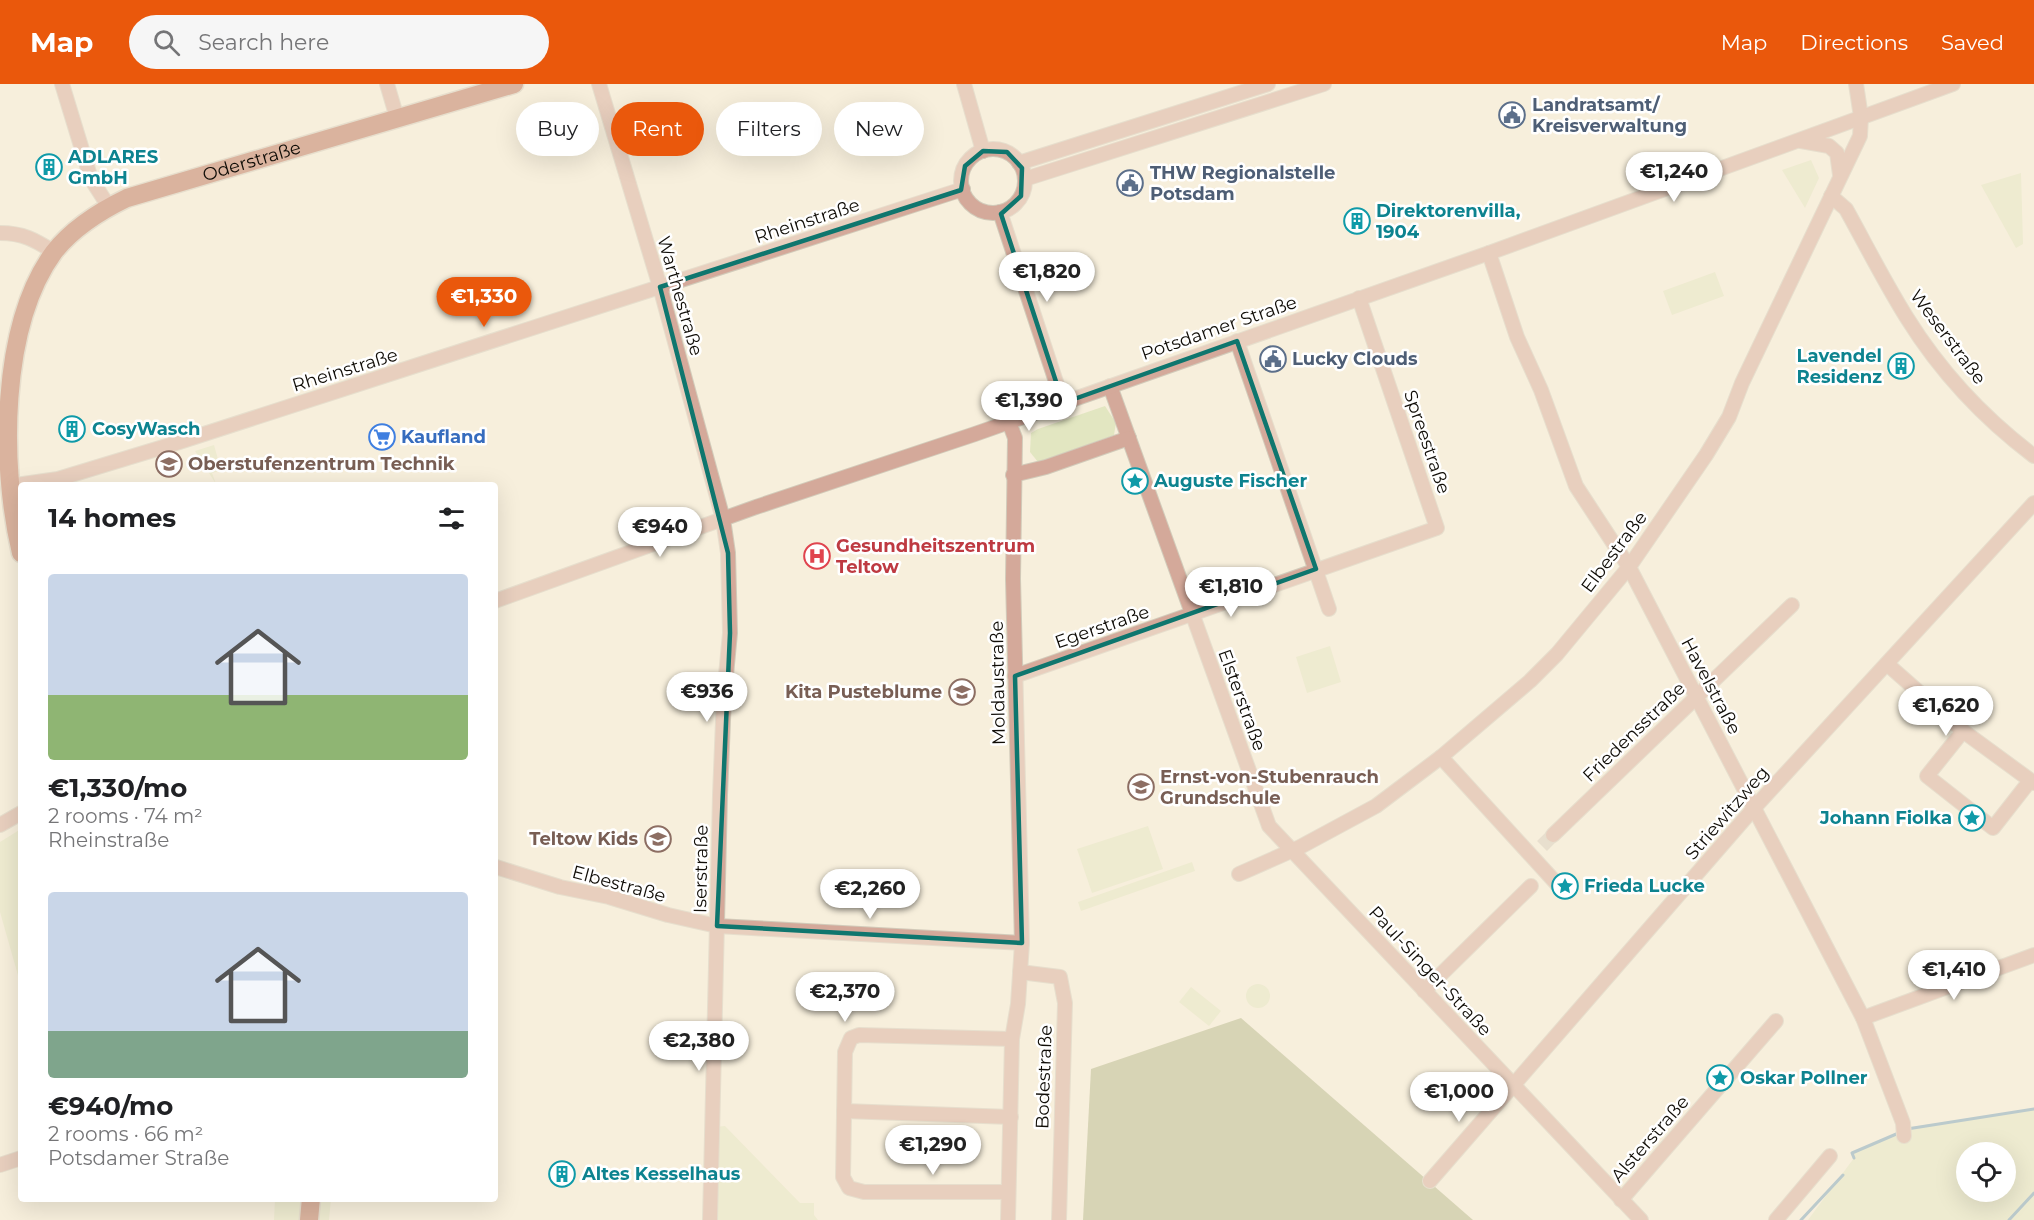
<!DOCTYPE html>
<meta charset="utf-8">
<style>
:root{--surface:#fff;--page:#f6f6f6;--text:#202124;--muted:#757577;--accent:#ea580c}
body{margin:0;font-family:Montserrat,sans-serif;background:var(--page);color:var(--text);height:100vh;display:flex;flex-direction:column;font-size:22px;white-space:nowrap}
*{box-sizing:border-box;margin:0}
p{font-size:20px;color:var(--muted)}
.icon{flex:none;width:33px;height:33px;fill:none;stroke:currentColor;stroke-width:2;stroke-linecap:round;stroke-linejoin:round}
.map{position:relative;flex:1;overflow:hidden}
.panel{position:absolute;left:18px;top:398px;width:480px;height:720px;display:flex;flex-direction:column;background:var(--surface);border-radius:6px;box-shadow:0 6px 24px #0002}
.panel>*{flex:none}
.guide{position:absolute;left:516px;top:18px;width:570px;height:54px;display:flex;gap:12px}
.fabs{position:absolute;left:1956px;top:1058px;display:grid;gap:12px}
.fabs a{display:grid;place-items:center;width:60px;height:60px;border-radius:50%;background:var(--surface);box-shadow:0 6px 24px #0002;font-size:30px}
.price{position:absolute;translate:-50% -51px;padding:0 14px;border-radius:21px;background:#fff;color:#222;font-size:20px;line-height:39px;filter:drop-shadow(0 2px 3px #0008)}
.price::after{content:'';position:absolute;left:50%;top:36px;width:18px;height:14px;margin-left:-9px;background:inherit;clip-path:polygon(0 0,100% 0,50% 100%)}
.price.current{background:var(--accent);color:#fff}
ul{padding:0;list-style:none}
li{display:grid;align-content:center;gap:12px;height:318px;padding:0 30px}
li span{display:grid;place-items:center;height:186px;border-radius:6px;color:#555}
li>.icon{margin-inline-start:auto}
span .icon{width:108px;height:108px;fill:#fffc;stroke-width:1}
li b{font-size:26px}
h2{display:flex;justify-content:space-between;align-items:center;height:72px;padding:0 30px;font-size:26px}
.tag{padding:0 21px;border-radius:27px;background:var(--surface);box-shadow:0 6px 24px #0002;font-size:21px;line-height:54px}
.tag.current{background:var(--accent);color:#fff}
header{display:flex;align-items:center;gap:36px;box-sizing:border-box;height:84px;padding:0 30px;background:var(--accent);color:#fff}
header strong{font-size:28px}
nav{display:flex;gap:33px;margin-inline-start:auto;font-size:21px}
.search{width:420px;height:54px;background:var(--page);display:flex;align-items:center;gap:15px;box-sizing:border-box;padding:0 21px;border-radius:33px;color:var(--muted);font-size:22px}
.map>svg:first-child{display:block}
</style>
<header>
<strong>Map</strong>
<div class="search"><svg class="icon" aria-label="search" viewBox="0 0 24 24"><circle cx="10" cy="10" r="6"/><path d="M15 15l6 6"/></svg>Search here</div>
<nav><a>Map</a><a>Directions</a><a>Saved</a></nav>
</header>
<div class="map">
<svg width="2034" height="1136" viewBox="0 0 2034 1136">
<rect width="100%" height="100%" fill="#f7efdc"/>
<g fill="#e2e6c1" fill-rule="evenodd">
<polygon points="1811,76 1819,94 1805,124 1782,86"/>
<polygon points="2021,89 2023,160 2016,164 1981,101"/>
<polygon points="1715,188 1724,212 1672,231 1663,207"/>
<polygon points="1105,322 1116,339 1114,351 1038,378 1030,368 1031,349 1038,345"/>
<polygon points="214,361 221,386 212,389 216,400 195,367"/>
<polygon points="1330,562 1341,598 1307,609 1296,573"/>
<polygon points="1148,742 1163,785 1092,809 1077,765"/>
<polygon points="21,745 21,902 0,828 0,758"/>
<polygon points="1192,778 1195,787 1081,827 1078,818"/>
<circle cx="1258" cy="912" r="12"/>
<polygon points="1191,903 1221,927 1209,942 1179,918"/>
<path d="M2034,1025v111h-226l46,-62 -2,-5 59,-26zM1966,1068h40v39h-40z"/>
<polygon points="725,1042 800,1119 814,1119 814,1131 818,1136 710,1136 714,1043"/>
<polygon points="275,1115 331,1115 329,1136 274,1136"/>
</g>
<polygon fill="#afb486" points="1241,934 1473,1136 1083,1136 1091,985"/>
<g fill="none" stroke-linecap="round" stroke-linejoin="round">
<g stroke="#719eb8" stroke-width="3">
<polyline points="1907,1045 2034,1025"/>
<polyline points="1854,1074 1852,1069 1901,1048"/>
<polyline points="1801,1136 1843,1091"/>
<polyline points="2009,1136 2034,1109"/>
</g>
<polyline stroke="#d4cdbc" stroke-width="14" stroke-dasharray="14 7" stroke-linecap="butt" points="1542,762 1553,751"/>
<g stroke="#d2cbba" stroke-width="16">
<g id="minor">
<polyline points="62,0 91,95 109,123"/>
<polyline points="387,0 397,34"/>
<polyline points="599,0 660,203 723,435 728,469 730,549 724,612 720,711 710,1136"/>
<polyline points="964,0 983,67"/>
<polyline points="1801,57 1829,62 1837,69 1840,91"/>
<circle cx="993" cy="97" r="32"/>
<polyline points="1019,79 1268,0"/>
<polyline points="1025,95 1324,0"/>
<path d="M1831,112l15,13c20,36 39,74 61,109 33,53 78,101 127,138"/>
<polyline points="1000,128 1063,319"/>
<path d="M0,149c23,0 35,7 54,19"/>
<polyline points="1489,169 1517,253 1541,306 1576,402 1629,483 1863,934 1903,1039 1904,1052"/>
<polyline points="1237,257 1329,525"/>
<polyline points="1110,302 1269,742 1641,1136"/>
<polyline points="1013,391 1046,383 1129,354"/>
<polyline points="9,402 58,395 170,361 963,105"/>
<polyline points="495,517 756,423 975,350 1489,169 1953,0"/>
<polyline points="1887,580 1963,647 2034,699"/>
<polyline points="1015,592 1437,444 1359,214"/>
<polyline points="1963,647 1927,692 1993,744 2029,698"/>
<polyline points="1441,673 1557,800"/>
<polyline points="0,741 21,729"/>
<polyline points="1553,751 1792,521"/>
<polyline points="496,783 560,803 609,813 668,831 717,842 1022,859"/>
<polyline points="1239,790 1300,763 1376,722 1441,673 1530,597 1557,570 1629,483 1706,371 1729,333 1742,299 1860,52 1861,33 1856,0"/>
<polyline points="1020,888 1060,893 1065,919 1059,1136"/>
<polyline points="1424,907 1531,802"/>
<polyline points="1863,934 2034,871"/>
<polyline points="844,1027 1011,1033"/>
<polyline points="0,1081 21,1074"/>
<polyline points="1430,1097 1754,724 2034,419"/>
<polyline points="1008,1108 864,1108 849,1104 843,1093 845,968 851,954 859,951 1012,955"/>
<polyline points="1621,1116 1776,937"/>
<polyline points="1008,1136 1012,955 1018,920 1022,859 1013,495 1015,354 1009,338"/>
<polyline points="1776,1136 1830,1072"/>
</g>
</g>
<g stroke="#d2cbba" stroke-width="21">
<g id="major">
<path id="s1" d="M21,469c-21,-88 -21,-227 33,-301 19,-24 46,-41 73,-54l387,-114"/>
<polyline points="309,1136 311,1114"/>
</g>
</g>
<use href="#minor" stroke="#d4a99a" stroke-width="14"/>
<use href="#major" stroke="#b66b52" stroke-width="18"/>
</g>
<path d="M0 0H2034V1136H0ZM983,67l24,1 15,16 -1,28 -20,18 62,189 174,-62 79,228 -301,107 7,267 -305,-17 13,-293 -2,-80 -68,-266 301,-97 4,-24z" fill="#f7efdc" fill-opacity=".55" fill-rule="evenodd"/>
<path fill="none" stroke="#0f766e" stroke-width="4.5" stroke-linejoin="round" d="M983,67l24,1 15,16 -1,28 -20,18 62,189 174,-62 79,228 -301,107 7,267 -305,-17 13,-293 -2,-80 -68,-266 301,-97 4,-24z"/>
<defs>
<g id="civic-ring" transform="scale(1.35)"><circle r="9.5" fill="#fff" stroke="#5c6f8a" stroke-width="1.5"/><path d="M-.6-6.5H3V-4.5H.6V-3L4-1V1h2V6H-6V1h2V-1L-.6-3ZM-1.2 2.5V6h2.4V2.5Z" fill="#5c6f8a"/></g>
<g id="building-ring" transform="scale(1.35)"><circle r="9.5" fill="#fff" stroke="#0f9aa8" stroke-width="1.5"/><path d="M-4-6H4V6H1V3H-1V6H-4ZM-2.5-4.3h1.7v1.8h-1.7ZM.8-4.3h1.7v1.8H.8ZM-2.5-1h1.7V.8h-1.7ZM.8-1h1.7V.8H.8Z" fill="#0f9aa8"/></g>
<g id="supermarket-ring" transform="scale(1.35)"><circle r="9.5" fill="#fff" stroke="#3f7fe0" stroke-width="1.5"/><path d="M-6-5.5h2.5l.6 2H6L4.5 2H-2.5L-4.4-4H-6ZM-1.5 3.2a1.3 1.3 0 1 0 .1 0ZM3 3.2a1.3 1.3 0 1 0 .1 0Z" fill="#3f7fe0"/></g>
<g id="school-ring" transform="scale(1.35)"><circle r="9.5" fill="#fff" stroke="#8d6e63" stroke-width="1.5"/><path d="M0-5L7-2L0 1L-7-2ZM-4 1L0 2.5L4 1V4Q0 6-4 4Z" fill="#8d6e63"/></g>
<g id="sight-ring" transform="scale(1.35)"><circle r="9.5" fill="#fff" stroke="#0f9aa8" stroke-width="1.5"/><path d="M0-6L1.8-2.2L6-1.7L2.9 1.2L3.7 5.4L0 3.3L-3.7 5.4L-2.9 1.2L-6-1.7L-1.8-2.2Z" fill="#0f9aa8"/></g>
<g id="hospital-ring" transform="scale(1.35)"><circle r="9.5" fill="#fff" stroke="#e0444e" stroke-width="1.5"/><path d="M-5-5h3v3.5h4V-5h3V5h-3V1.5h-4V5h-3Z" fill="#e0444e"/></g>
</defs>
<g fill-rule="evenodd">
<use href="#civic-ring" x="1512" y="31"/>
<use href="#building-ring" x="49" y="83"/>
<use href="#civic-ring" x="1130" y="99"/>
<use href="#building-ring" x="1357" y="137"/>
<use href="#civic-ring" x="1273" y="275"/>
<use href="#building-ring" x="1901" y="282"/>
<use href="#building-ring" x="72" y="345"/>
<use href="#supermarket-ring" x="382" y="353"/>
<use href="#school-ring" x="169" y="380"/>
<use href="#sight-ring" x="1135" y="397"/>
<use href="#hospital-ring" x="817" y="472"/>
<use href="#school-ring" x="962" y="608"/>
<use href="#school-ring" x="1141" y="703"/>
<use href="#sight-ring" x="1972" y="734"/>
<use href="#school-ring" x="658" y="755"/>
<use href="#sight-ring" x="1565" y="802"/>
<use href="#sight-ring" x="1720" y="994"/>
<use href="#building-ring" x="562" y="1090"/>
</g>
<g text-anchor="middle" stroke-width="5" stroke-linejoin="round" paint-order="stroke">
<g font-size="18" font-weight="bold" fill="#4e5e75" stroke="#fff" text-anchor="start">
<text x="1532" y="27">Landratsamt/<tspan x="1532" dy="21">Kreisverwaltung</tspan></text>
<text x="1150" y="95">THW Regionalstelle<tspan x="1150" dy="21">Potsdam</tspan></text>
<text x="1292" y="281">Lucky Clouds</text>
</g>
<g font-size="18" font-weight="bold" fill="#0d838f" stroke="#fff" text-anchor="start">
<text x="68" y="79">ADLARES<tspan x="68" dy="21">GmbH</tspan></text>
<text x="1376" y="133">Direktorenvilla,<tspan x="1376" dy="21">1904</tspan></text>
<text x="1882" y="278" text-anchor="end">Lavendel<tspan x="1882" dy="21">Residenz</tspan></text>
<text x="92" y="351">CosyWasch</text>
<text x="1154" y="403">Auguste Fischer</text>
<text x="1952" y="740" text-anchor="end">Johann Fiolka</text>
<text x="1584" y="808">Frieda Lucke</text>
<text x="1740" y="1000">Oskar Pollner</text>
<text x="582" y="1096">Altes Kesselhaus</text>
</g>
<g font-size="18" fill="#100d07" stroke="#fff">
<text dy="6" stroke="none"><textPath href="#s1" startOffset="532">Oderstraße</textPath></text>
<text transform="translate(807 137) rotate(-18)" y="6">Rheinstraße</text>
<text transform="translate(680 212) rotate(74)" y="6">Warthestraße</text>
<text transform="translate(1219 244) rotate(-19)" y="6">Potsdamer Straße</text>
<text transform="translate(1948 253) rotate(53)" y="6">Weserstraße</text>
<text transform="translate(345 286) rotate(-17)" y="6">Rheinstraße</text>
<text transform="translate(1427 358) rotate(71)" y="6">Spreestraße</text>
<text transform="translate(1614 468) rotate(-53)" y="6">Elbestraße</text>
<text transform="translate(1102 543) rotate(-19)" y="6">Egerstraße</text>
<text transform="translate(998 599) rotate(-91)" y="6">Moldaustraße</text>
<text transform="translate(1711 602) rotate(62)" y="6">Havelstraße</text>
<text transform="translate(1242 616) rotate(70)" y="6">Elsterstraße</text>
<text transform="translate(1634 648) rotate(-44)" y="6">Friedensstraße</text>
<text transform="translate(1727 729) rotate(-49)" y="6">Striewitzweg</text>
<text transform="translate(701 785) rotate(-89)" y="6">Iserstraße</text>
<text transform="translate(619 800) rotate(15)" y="6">Elbestraße</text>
<text transform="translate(1430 887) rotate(47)" y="6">Paul-Singer-Straße</text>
<text transform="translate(1044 993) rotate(-88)" y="6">Bodestraße</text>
<text transform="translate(1650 1055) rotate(-49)" y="6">Alsterstraße</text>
</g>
<g font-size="18" font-weight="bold" fill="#366cbe" stroke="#fff" text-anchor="start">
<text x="401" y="359">Kaufland</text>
</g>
<g font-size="18" font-weight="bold" fill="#785e54" stroke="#fff" text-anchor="start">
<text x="188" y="386">Oberstufenzentrum Technik</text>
<text x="942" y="614" text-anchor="end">Kita Pusteblume</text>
<text x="1160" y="699">Ernst-von-Stubenrauch<tspan x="1160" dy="21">Grundschule</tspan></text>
<text x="638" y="761" text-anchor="end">Teltow Kids</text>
</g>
<g font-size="18" font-weight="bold" fill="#be3a42" stroke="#fff" text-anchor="start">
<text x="836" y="468">Gesundheitszentrum<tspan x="836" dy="21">Teltow</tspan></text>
</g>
</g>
</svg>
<div class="fabs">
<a><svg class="icon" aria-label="locate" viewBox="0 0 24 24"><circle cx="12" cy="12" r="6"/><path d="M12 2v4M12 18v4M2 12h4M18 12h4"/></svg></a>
</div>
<b class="price" style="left:1674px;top:119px">€1,240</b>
<b class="price" style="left:1047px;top:219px">€1,820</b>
<b class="price current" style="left:484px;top:244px">€1,330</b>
<b class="price" style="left:1029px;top:348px">€1,390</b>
<b class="price" style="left:660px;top:474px">€940</b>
<b class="price" style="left:1231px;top:534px">€1,810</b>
<b class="price" style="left:707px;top:639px">€936</b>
<b class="price" style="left:1946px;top:653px">€1,620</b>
<b class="price" style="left:870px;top:836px">€2,260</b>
<b class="price" style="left:1954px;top:917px">€1,410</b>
<b class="price" style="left:845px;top:939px">€2,370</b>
<b class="price" style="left:699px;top:988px">€2,380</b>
<b class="price" style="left:1459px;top:1039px">€1,000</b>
<b class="price" style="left:933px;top:1092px">€1,290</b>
<div class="guide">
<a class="tag">Buy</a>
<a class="tag current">Rent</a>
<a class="tag">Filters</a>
<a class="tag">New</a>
</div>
<section class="panel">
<h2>14 homes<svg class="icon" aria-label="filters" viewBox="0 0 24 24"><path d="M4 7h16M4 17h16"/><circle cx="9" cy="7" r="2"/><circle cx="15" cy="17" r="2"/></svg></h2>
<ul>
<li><span style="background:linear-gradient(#c9d6e8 65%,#8fb573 0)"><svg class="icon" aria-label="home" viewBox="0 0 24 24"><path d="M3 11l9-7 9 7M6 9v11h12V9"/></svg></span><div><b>€1,330/mo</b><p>2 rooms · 74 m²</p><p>Rheinstraße</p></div></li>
<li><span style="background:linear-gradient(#c9d6e8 75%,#7fa58c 0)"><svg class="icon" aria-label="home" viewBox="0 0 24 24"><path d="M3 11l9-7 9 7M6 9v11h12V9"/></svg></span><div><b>€940/mo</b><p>2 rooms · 66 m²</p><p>Potsdamer Straße</p></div></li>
</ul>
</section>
</div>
